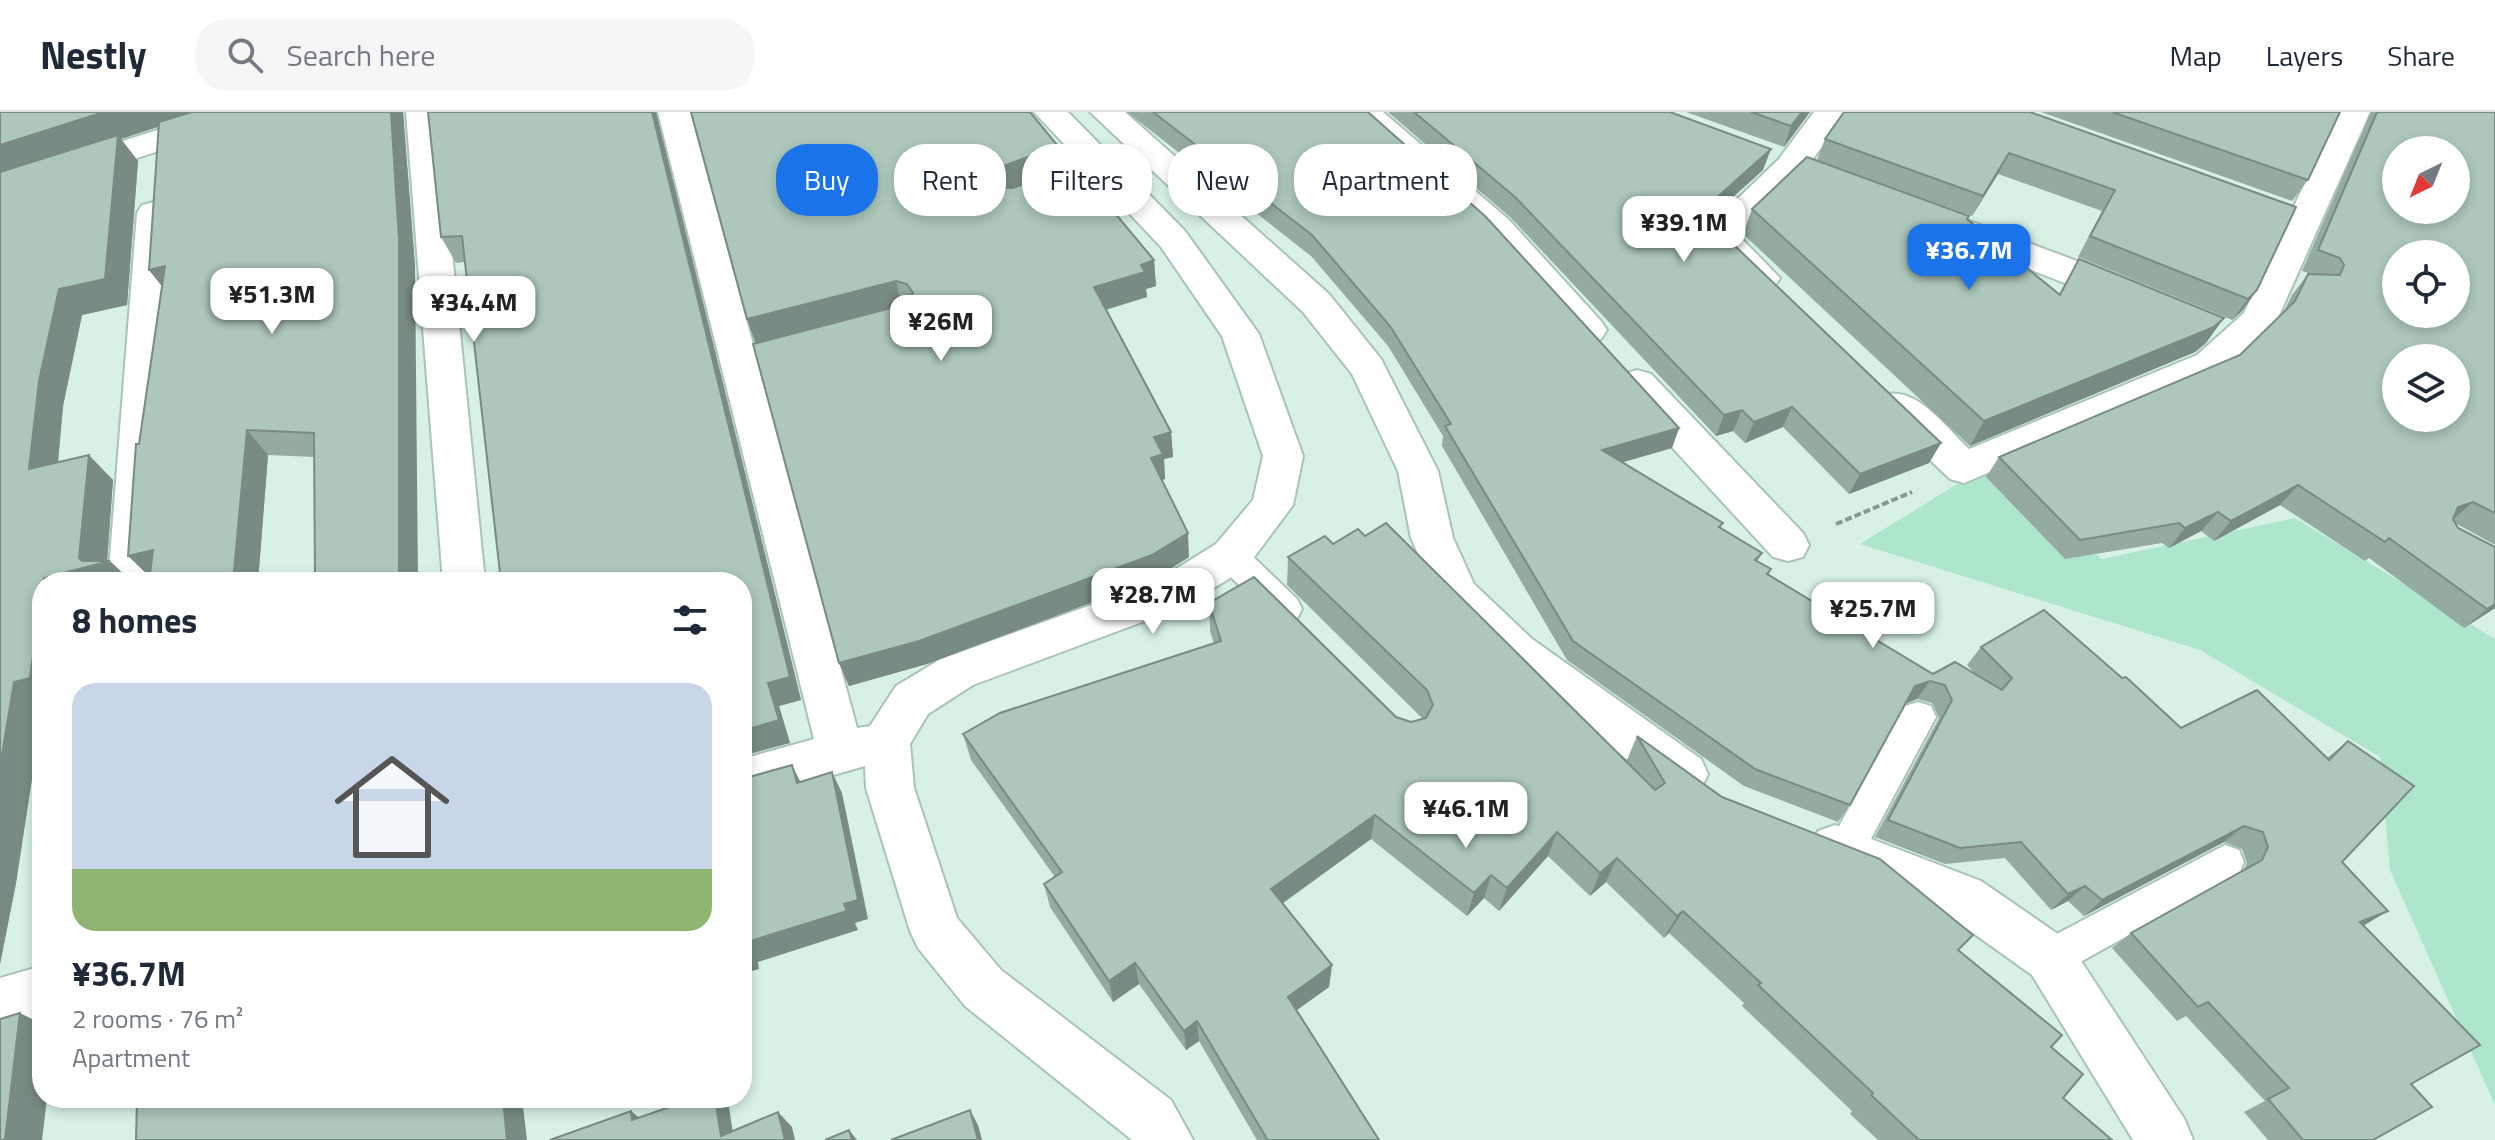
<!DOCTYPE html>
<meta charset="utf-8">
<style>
:root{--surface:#fff;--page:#f6f6f7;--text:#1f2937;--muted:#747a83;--line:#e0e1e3;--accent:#1a73e8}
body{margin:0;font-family:"Titillium Web",sans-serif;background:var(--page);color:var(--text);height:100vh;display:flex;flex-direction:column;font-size:30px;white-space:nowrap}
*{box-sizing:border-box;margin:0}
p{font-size:26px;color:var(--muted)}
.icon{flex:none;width:44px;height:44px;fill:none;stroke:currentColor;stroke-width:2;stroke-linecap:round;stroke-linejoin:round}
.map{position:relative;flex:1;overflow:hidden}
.panel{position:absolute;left:32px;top:460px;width:720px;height:536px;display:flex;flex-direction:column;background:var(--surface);border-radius:32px;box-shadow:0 4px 12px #0003}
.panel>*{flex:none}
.banner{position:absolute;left:776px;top:32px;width:760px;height:72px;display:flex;gap:16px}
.needle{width:52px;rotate:223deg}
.tools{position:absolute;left:2382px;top:24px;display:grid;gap:16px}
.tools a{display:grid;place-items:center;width:88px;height:88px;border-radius:50%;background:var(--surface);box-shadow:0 4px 12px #0003;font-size:40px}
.price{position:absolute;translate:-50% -68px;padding:0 18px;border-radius:16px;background:#fff;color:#222;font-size:26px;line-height:52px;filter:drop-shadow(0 2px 4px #0008)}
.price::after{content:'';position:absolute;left:50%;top:48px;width:24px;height:18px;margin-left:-12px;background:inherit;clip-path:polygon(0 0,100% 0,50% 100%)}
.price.on{background:var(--accent);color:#fff}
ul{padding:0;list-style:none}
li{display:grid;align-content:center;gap:16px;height:424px;padding:0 40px}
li+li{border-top:2px solid var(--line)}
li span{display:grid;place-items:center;height:248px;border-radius:24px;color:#555}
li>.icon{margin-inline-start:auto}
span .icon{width:144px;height:144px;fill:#fffc;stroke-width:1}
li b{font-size:34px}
h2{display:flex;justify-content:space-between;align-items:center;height:96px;padding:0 40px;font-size:34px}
.chip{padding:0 28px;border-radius:32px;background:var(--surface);box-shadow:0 4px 12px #0003;font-size:28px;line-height:72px}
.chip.on{background:var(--accent);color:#fff}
header{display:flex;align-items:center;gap:48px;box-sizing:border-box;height:112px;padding:0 40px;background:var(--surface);border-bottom:2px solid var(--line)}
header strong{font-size:38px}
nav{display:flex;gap:44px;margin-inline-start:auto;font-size:28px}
.search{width:560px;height:72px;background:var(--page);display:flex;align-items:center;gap:20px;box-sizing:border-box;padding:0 28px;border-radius:32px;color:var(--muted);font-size:30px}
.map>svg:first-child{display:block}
</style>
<header>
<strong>Nestly</strong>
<div class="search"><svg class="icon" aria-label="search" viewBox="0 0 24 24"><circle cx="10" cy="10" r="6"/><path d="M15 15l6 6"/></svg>Search here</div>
<nav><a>Map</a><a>Layers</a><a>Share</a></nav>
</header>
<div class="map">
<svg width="2495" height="1028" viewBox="0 0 2495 1028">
<rect width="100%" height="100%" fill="#d7f1e5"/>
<polygon fill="#aee6cc" points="1983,356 2102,447 2295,406 2495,527 2495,993 2390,758 2380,645 2200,538 1860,432"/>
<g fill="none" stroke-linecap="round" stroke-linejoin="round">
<g stroke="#aac3b7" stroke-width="4">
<g id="service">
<polygon points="1231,431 1243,435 1297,487 1302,497 1297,507 1285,511 1273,507 1219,453 1215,444 1219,435"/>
<polygon points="1918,590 1931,594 1936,605 1858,751 1845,756 1832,751 1826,739 1832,727 1905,594"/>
<polygon points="2225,733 2239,738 2244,750 2239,762 2064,859 2050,865 2036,859 2030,846 2036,833"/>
</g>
</g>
<g stroke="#aac3b7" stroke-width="4">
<g id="minor">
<polygon points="214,0 263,0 258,7 0,90 0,68"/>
<polygon points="406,0 438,0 485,470 443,470"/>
<polygon points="658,0 690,0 857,616 870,614 896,574 941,547 1155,470 1216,432 1253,388 1263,344 1222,224 1161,135 1034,0 1068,0 1185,119 1259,222 1303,344 1293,393 1246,456 1185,494 973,573 928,602 910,632 914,676 957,806 1001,858 1171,988 1193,1028 1132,1028 965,894 918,836 910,819 866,676 865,654 742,689 742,647 814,627"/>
<polygon points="1090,0 1125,0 1329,182 1381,247 1438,359 1453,426 1474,472 1532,527 1701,647 1708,662 1701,677 1684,683 1667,677 1500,553 1442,495 1411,426 1398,359 1352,262 1303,200"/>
<polygon points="1348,0 1383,0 1509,108 1601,209 1607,218 1601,227 1588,231 1575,227 1485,124"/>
<path d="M1814,0h33l-45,62 -62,59 2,6 38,39 -5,8c-30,9 -64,-28 -70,-56l73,-70z"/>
<path d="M2338,0h32l-93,208 -54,53 -259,110 -14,-4 -67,-64 -5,-10 5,-10c34,-10 63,33 86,54l228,-94 47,-42z"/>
<polygon points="154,90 166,93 171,101 150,470 108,470 137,101 142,93"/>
<polygon points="1935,96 2141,173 2146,182 2141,191 2128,194 2115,191 1923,115 1918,107 1923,99"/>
<polygon points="1637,258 1651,262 1803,421 1809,433 1803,445 1788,449 1773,445 1623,282 1618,272 1623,262"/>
<polygon points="1835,713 1981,769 2068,829 2185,1008 2193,1028 2133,1028 2032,863 1945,801 1818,751 1810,735 1818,719"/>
<polygon points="42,854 42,904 0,918 0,866"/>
</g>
</g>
<polyline stroke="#879a92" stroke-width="4" stroke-dasharray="7 3" stroke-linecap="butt" points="1836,412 1912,380"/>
<use href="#service" fill="#fff" fill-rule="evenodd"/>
<use href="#minor" fill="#fff" fill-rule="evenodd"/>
</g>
<g fill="#95aba0">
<polygon points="0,0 403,0 415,154 314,345 268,343 258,470 149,470 139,332 162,174 149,158 159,14 121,27 138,49 127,193 82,203 63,294 58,351 113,368 107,449 42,470 42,601 16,771 0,852"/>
<polygon points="428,0 656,0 801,588 779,594 790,631 465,150 456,151 441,125"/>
<polygon points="1127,0 1368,0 1679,316 1672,336 1623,350 1721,416 1762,441 1757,450 1771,457 1769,462 1933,562 1976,563 1967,553 1981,535 2181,616 2327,646 2348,629 2342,750 2364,814 2411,972 2373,1028 2268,1028 2244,1000 2265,989 2186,904 2177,909 2112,836 2131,821 2243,759 2247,751 2242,737 2224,730 2084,804 2068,789 2051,798 2005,746 1945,752 1875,725 1939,606 1932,591 1917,587 1906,591 1850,693 1838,710 1744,674 1567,548 1442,334 1443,324 1388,234 1311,144"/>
<polygon points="1388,0 1670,0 1763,58 1710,106 1712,112 1941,331 1929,351 1849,382 1783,315 1745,331 1733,319 1716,324 1511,106"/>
<polygon points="1686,0 1810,0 1784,35"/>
<polygon points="2030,0 2257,178 2242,199 2232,208 2078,145 2102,99 1998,62 1972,104 1817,48 1825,27"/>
<polygon points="2041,0 2340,0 2308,68 2292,89"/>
<polygon points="2371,0 2495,0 2495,433 2455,411 2458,416 2495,435 2495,496 2464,516 2369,446 2365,449 2280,393 2214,429 2201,419 2169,436 2162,431 2065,447 1986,365 1999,345 2240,243 2283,201 2292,183 2308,162 2311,162 2302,159"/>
<polygon points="1058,34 1061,57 1154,148 1156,174 1146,177 1147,185 1106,198 1171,320 1173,345 1164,347 1165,367 1162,368 1189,445 1154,467 927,552 849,574 839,551 756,231 747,207"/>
<polygon points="1752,97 1967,108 2059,182 2079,147 2206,231 2195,240 1970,334 1743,122"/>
<polygon points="1365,424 1626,650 1637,624 1722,685 1958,838 2051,935 2063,986 2112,1028 1878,1028 1850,1002 1852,999 1742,894 1744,891 1669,821 1664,826 1606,770 1590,784 1548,744 1499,799 1484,786 1467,804 1371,727 1282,792 1332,853 1329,875 1297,898 1379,1028 1257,1028 1199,929 1186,938 1139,872 1113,890 1050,795 1044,772 1055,765 971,648 963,622 1214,532 1210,519 1209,491 1396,605 1411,610 1423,607 1287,473 1288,445 1333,432"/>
</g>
<g fill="#798b82">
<polygon points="104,0 204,0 121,27 138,49 127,193 82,203 63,294 55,382 29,357 39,269 59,177 0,65 0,33"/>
<polygon points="391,0 403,0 415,154 418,470 399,470"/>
<polygon points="652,0 656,0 801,588 779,594 790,631 742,644 742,619 768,571"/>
<polygon points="1802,0 1810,0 1784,35 1791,14"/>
<polygon points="1058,34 1062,60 992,91 987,66 992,58"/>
<polygon points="1771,37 1763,58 1707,108 1709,98 1714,88"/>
<polygon points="2009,41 1998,62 1972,104 1983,84"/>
<polygon points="1154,148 1156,174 1146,177 1147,185 1097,200 1094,175 1141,153"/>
<polygon points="165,154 169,183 149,158"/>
<polygon points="896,169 902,195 756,233 747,207"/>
<polygon points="2257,178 2242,199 2232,208 2248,187"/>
<polygon points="2224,206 2206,231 2195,240 1970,334 1984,309"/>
<polygon points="1792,295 1783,315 1745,331 1754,310"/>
<polygon points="1742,298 1733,319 1716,324 1724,303"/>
<polygon points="1679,316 1672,336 1596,358 1602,338"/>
<polygon points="247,318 268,343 258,470 233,470"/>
<polygon points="1171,320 1173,345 1164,347 1165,367 1153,371 1151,346 1154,325"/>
<polygon points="1941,331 1929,351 1849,382 1860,362"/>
<polygon points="89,343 113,368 107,450 110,449 132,470 43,470 44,466 79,446"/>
<polygon points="2298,373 2280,393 2214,429 2231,409"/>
<polygon points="2473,390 2451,409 2458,395"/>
<polygon points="2218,400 2201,419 2169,436 2185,416"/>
<polygon points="1188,421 1189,445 1154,467 927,552 849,574 839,551"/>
<polygon points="153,438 153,468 128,444"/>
<polygon points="42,479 42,601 16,771 0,852 0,655 14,570"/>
<polygon points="2495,492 2495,496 2464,516 2487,497"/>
<polygon points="1930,569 1917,587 1902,593 1915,574"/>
<polygon points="792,653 803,675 797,671"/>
<polygon points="832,660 842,681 868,807 855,811 858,818 758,850 759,857 742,862 742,839 744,831 844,792"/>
<polygon points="1375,703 1371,727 1270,800 1271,777"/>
<polygon points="2244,714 2224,730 2084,804 2102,788"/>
<polygon points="1557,720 1548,744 1499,799 1507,776"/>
<polygon points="1617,746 1606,770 1590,784 1600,761"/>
<polygon points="1491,763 1484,786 1467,804 1474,781"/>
<polygon points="2085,774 2068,789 2051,798 2068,782"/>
<polygon points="1683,799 1669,821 1664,826 1677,804"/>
<polygon points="2388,799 2363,814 2360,810"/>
<polygon points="1135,851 1139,872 1113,890 1109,869"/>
<polygon points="1332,853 1329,875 1287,905 1288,885"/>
<polygon points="20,901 42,912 42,986 47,986 42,1028 5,1028"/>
<polygon points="1197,909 1199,929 1186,938 1184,919"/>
<polygon points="503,986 522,986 527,1028 507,1028"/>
<polygon points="715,986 720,986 729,995 734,1028 721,1024"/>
<polygon points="970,998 978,1013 982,1028 978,1028"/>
<polygon points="631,999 649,1014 632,1008"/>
<polygon points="778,1000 792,1015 795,1028 785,1028"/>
<polygon points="849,1018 857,1028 852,1028"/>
</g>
<g fill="#adc7ba" stroke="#798b82" stroke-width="2" fill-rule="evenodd">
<polygon points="0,0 104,0 0,33"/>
<polygon points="192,0 391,0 399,128 399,470 315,470 314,321 247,318 233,470 149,470 153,438 128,444 136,332 139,332 165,154 149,158 159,10"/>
<polygon points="428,0 652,0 790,565 768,571 779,608 742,619 742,470 501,470 462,124 441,125"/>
<polygon points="691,0 1030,0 1058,34 992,58 987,66 991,75 1013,76 1074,52 1154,148 1141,153 1145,160 1094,175 1171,320 1154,325 1163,342 1151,346 1188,421 1152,443 919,529 839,551 753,232 907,192 913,181 907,172 896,169 747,207"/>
<polygon points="1153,0 1368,0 1486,105 1679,316 1602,338 1723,411 1719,415 1762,441 1755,448 1771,457 1767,462 1933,562 1955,550 2002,578 2012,566 1981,535 2044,498 2122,566 2126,565 2181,616 2257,578 2329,648 2348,629 2414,674 2342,750 2388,799 2360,810 2480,933 2411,972 2432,995 2373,1028 2303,1028 2268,987 2289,976 2208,890 2198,895 2131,821 2262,748 2268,735 2263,720 2244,714 2102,788 2085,774 2068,782 2021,730 1960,736 1888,708 1952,588 1945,573 1930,569 1915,574 1850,693 1755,657 1573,529 1445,314 1451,312 1390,214 1312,123"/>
<polygon points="1414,0 1670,0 1771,37 1714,88 1709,98 1712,112 1941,331 1860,362 1792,295 1754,310 1742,298 1724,303 1515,85"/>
<polygon points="1751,0 1802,0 1791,14"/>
<polygon points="1844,0 2030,0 2296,95 2257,178 2248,187 2090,124 2115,78 2009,41 1983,84 1825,27"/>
<polygon points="2112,0 2340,0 2308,68"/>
<path d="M2377,0h118v401l-22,-11 -15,5 -5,12 5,9 37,19v57l-8,5 -98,-71 -4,4 -87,-57 -67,36 -13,-9 -33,16 -6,-5 -99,17 -81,-83 241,-102 55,-54 13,-27 32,1 4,-10 -4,-7 -22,-8zM2396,38h60v60h-60zM2396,142h60v60h-60zM2396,246h60v60h-60z"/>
<polygon points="118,23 105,167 59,177 39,269 29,357 89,343 79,446 82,449 110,449 44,466 43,470 42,470 42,479 30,566 14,570 0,655 0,60"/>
<polygon points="1807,45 1969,104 1967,107 2060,183 2079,147 2224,206 2214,215 1984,309 1752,97"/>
<polygon points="1386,411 1655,678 1665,671 1637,624 1722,685 1880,747 1973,823 1958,838 2062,923 2051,935 2083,962 2063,986 2112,1028 1919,1028 1871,983 1873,981 1758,873 1761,871 1683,799 1677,804 1617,746 1600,761 1557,720 1507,776 1491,763 1474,781 1375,703 1271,777 1332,853 1288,885 1379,1028 1266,1028 1267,1027 1197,909 1184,919 1135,851 1109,869 1044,772 1062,760 963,622 1000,601 1221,529 1209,491 1254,465 1396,605 1411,610 1426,606 1433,593 1427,578 1288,445 1325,424 1333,432 1358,417 1365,424"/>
<polygon points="792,653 797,671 832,660 858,788 844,792 847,799 744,831 745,839 742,839 742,667"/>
<polygon points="20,901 5,1028 0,1028 0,907"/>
<polygon points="137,986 503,986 507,1028 136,1028"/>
<polygon points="696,986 715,986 721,1024 778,1000 785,1028 550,1028 631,999 632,1008"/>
<polygon points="970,998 978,1028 891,1028"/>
<polygon points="849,1018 852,1028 825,1028"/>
</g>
</svg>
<div class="tools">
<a><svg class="needle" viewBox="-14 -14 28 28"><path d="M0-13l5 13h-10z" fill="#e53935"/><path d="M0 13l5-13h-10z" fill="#747a83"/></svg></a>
<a><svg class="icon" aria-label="locate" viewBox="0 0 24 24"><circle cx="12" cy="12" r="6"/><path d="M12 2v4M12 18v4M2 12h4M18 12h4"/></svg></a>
<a><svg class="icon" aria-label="layers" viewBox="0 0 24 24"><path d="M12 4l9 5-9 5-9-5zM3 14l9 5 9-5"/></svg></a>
</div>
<b class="price" style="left:1684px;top:152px">¥39.1M</b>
<b class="price on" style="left:1969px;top:180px">¥36.7M</b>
<b class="price" style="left:272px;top:224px">¥51.3M</b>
<b class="price" style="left:474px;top:232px">¥34.4M</b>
<b class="price" style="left:941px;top:251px">¥26M</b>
<b class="price" style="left:1153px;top:524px">¥28.7M</b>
<b class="price" style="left:1873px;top:538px">¥25.7M</b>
<b class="price" style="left:1466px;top:738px">¥46.1M</b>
<div class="banner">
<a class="chip on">Buy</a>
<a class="chip">Rent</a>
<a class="chip">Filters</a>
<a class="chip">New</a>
<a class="chip">Apartment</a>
</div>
<section class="panel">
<h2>8 homes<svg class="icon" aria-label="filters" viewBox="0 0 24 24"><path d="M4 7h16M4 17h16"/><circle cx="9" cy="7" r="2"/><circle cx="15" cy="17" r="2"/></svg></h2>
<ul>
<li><span style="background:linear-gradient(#c9d6e8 75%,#8fb573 0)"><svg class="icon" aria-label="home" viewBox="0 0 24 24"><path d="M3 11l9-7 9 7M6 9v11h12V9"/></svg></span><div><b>¥36.7M</b><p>2 rooms · 76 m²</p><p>Apartment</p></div></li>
</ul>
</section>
</div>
